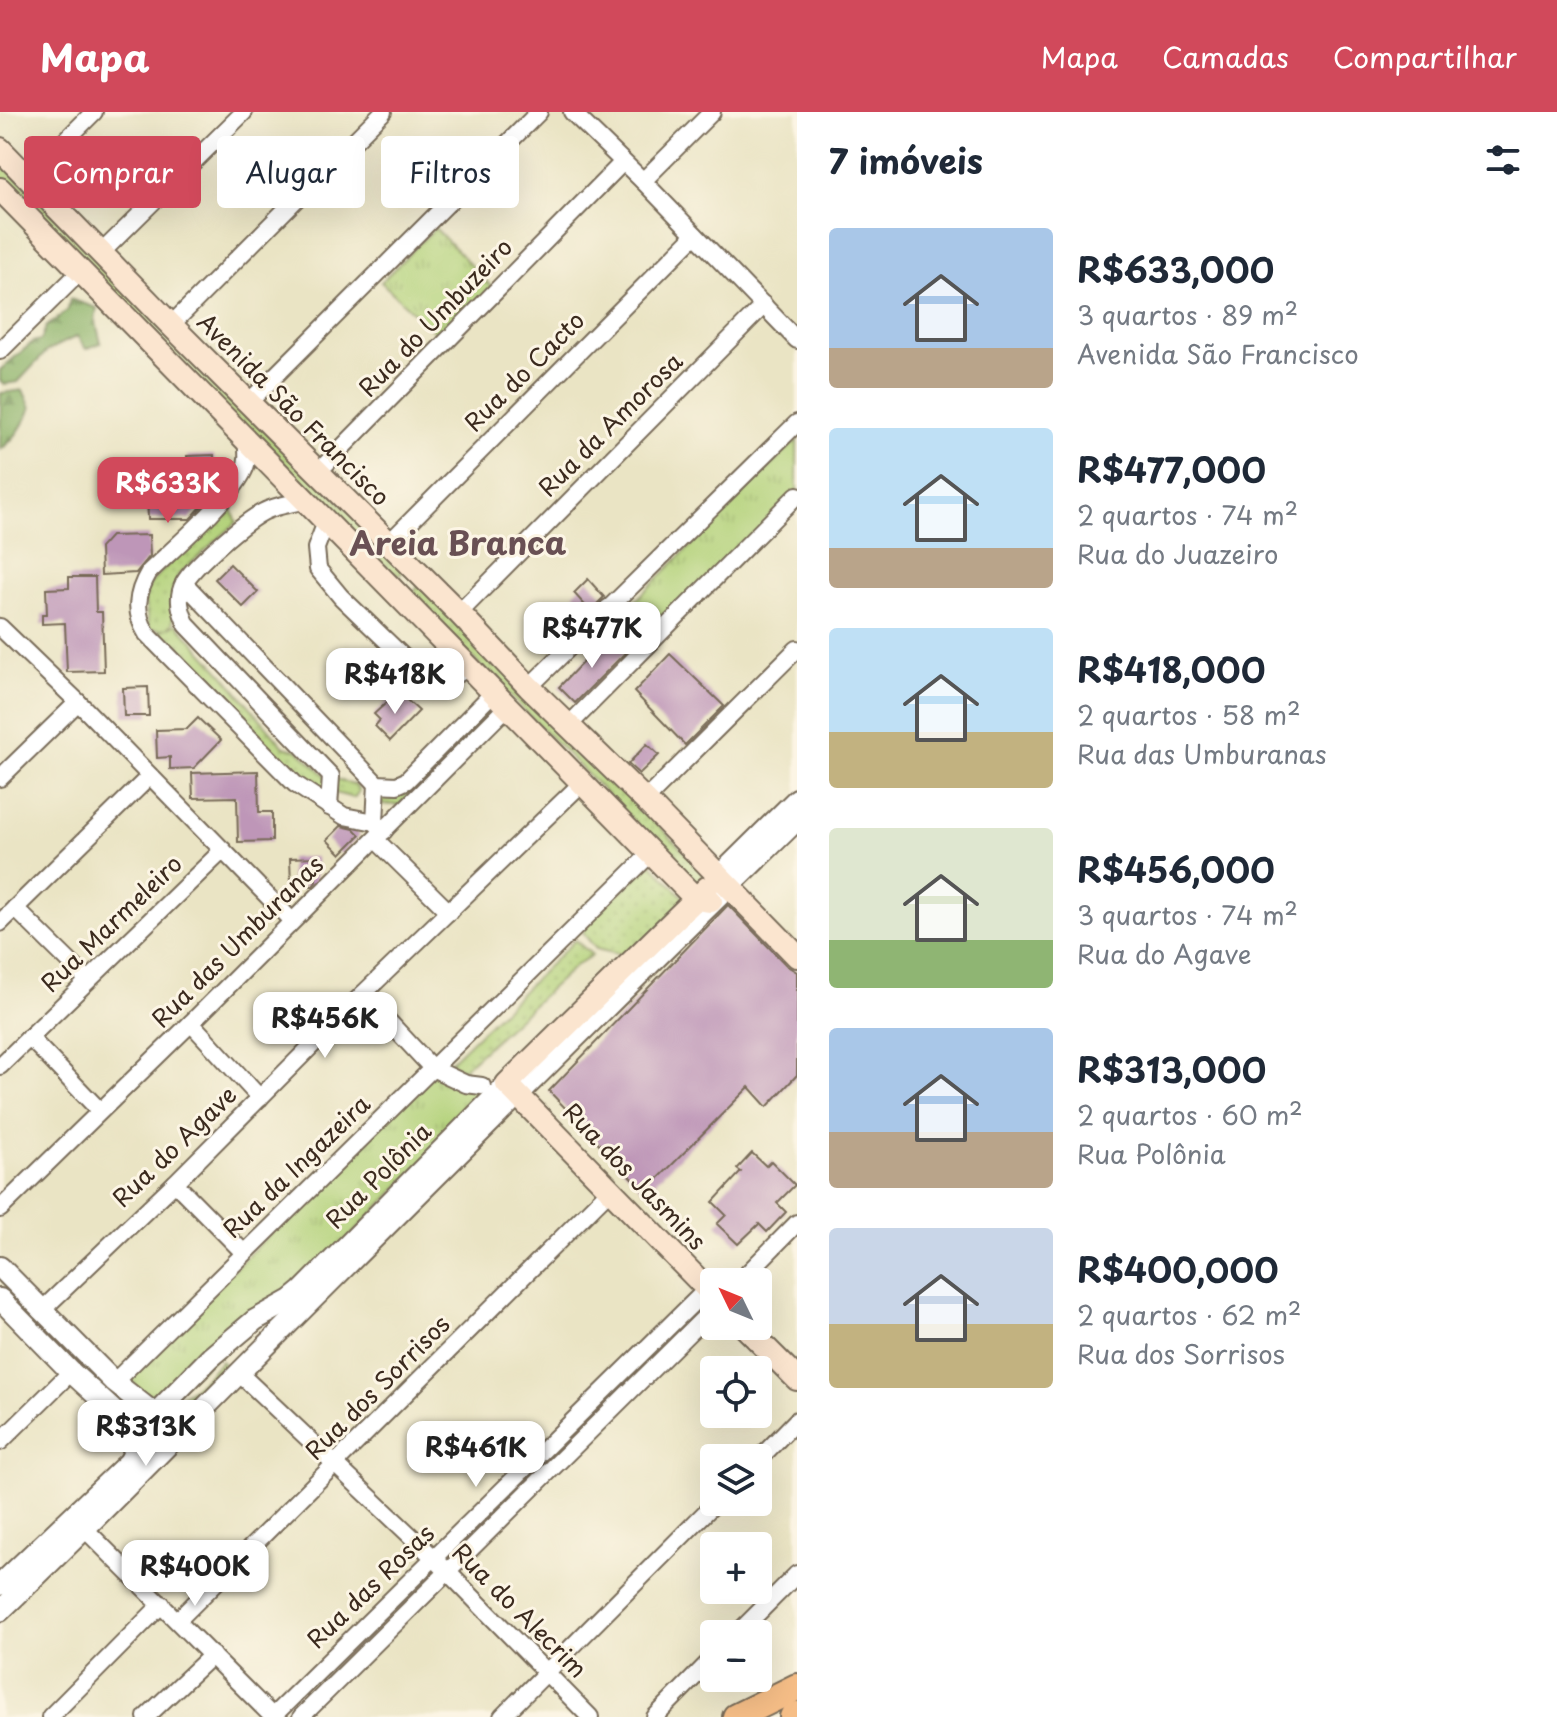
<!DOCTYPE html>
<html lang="pt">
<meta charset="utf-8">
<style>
:root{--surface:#fff;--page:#f6f6f7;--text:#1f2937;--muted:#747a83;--accent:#d1495b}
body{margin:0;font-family:"Playpen Sans",sans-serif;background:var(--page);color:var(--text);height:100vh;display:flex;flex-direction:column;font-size:30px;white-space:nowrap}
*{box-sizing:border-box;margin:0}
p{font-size:26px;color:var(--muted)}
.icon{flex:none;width:44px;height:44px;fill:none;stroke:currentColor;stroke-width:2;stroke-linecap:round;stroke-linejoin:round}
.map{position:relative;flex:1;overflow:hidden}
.panel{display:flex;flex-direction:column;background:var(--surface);width:760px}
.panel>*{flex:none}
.hud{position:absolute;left:24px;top:24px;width:652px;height:72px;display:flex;gap:16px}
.needle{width:52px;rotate:313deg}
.controls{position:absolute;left:700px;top:1156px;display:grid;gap:16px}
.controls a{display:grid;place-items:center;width:72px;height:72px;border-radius:8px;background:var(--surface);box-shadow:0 8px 32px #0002;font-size:40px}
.price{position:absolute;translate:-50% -68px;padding:0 18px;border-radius:16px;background:#fff;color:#222;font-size:26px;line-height:52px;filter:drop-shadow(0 2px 4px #0008)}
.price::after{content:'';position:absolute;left:50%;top:48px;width:24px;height:18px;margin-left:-12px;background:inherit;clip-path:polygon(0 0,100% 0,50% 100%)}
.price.active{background:var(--accent);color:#fff}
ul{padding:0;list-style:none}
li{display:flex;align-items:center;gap:24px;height:200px;padding:0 32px}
li span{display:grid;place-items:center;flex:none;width:224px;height:160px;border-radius:8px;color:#555}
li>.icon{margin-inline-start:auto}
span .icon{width:96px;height:96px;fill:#fffc;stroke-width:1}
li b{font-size:34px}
h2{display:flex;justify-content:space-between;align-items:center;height:96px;padding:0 32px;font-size:34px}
.chip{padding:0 28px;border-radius:8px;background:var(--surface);box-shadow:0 8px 32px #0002;font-size:28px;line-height:72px}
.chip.active{background:var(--accent);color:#fff}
header{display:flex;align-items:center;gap:48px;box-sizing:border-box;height:112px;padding:0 40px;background:var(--accent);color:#fff}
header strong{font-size:38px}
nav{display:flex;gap:44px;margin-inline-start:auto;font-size:28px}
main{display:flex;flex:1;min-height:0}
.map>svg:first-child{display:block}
</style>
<header>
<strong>Mapa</strong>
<nav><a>Mapa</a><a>Camadas</a><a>Compartilhar</a></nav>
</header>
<main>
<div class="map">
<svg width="797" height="1605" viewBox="0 0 797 1605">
<defs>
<pattern id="grass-dots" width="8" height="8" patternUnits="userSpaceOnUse" patternTransform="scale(2)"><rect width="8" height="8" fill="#b3d27a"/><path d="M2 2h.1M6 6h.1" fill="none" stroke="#9bb469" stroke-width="1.8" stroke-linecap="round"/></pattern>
<pattern id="forest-firs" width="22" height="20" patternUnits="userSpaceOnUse" patternTransform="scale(2)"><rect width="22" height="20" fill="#8eb46a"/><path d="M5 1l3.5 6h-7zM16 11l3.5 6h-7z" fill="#759357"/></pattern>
<pattern id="park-tufts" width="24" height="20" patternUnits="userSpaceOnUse" patternTransform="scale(2)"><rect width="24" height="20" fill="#b3d27a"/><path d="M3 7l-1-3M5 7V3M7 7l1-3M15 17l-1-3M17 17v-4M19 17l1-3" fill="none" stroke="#9bb469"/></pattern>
</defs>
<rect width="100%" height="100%" fill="#fcf5e5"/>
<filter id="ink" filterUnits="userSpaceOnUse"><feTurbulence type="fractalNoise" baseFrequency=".0125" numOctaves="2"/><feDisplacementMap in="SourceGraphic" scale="16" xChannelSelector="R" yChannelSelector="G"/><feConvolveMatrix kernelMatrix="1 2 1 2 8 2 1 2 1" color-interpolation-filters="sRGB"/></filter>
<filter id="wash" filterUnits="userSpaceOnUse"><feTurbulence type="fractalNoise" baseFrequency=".006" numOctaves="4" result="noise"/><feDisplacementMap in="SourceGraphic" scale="32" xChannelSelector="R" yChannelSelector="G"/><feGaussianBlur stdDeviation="1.8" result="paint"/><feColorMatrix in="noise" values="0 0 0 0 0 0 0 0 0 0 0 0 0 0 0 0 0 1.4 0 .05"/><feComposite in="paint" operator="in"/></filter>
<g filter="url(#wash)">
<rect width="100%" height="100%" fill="#eae4c4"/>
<g fill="url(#grass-dots)" stroke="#777e4c" stroke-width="2">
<polygon points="0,48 406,457 394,468 0,69"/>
<polygon points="228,388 237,410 178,463 173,494 173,510 169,515 177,512 221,560 284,635 298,638 326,664 356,673 359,679 354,686 327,679 298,668 156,522 164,517 149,517 144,484 151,471"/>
<polygon points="421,471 707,763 695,772 411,483"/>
<polygon points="492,588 497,594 399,693 371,692 369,676 405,677"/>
<polygon points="651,751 687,789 630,845 596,837 583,821 586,812"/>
<polygon points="575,828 592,843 575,854 462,958 450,950"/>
<polygon points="221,1249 231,1259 161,1327 152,1316 183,1283 201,1270"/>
</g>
<g fill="url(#forest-firs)" stroke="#646f44" stroke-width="2">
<polygon points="70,187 97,196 95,207 101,231 86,237 77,224 47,239 18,270 4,272 0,269 0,258 33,230 41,228 46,215 68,198"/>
<path d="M23,278l8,18c-7,16 -16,32 -31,42l1,-57z"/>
</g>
<g fill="url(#park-tufts)" stroke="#777e4c" stroke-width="2">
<polygon points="435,116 492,175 442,227 381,170"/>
<polygon points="797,328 797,382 650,528 623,501"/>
<polygon points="432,962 493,978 289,1187 158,1292 120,1270"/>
</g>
<g id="blocks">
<g fill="#be96b8">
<polygon points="214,343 215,368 188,369 187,344"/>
<polygon points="147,381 190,382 202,394 190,407 148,407"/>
<polygon points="149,423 150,444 136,461 101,463 100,436 111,424"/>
<polygon points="230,452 258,480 243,495 215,467"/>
<polygon points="69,465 95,465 96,500 102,500 104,559 67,560 65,511 42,512 42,502 47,502 46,477 69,476"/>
<polygon points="588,467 604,485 590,499 574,481"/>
<polygon points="607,525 625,541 575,591 559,575"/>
<polygon points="670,542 724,594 685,633 634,580"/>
<polygon points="148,575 149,604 124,604 123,576"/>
<polygon points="398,580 419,599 390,629 375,614 380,608 374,602"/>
<polygon points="198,606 221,628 194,656 170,657 170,645 157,646 156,618 187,617"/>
<polygon points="647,632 659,643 639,662 628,652"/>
<polygon points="258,659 259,700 272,700 272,729 238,730 237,685 193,686 192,661"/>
<polygon points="341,714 354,717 360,723 341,742 327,728"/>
<polygon points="316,745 316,770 313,774 291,774 290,746"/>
<polygon points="728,793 787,854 797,860 797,963 767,995 749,975 645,1080 549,979"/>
<polygon points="752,1041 766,1054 771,1049 795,1073 777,1091 786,1100 767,1120 759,1112 738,1132 717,1112 726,1103 713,1090 741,1060 737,1057"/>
</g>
</g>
</g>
<g filter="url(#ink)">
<use href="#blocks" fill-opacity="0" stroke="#786b58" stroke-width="2"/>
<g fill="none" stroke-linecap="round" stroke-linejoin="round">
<g stroke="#786b58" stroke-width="20">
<g id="minor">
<polyline points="572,0 643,69 797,228"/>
<polyline points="28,66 94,0"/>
<polyline points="643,69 712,0"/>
<polyline points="101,141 244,0"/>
<polyline points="171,213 383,0"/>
<polyline points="0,239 81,159"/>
<polyline points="249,290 539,0"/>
<path d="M246,327c1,11 3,21 -2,31 -14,30 -70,78 -95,102 -13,22 -15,41 -2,62l148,150 49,32 31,6 9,9"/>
<polyline points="317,361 623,50"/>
<path d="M306,388c-14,4 -30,5 -43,12 -19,10 -69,53 -79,71 -8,15 -3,29 3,42l144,151 -2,31"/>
<path d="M326,410l-10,26 2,21 23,28 80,77c21,8 30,5 48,-7"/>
<polyline points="389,431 695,123"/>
<polyline points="184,471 377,672 397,673 406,669 494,580"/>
<polyline points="608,496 648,533"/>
<polyline points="459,501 764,193"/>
<polyline points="0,515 78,590 292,809"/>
<polyline points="529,575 797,311"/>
<polyline points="569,613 797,383"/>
<polyline points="0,666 78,590"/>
<polyline points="645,688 797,537"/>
<polyline points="375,710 377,672"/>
<polyline points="376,728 449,800"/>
<polyline points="15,796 88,868"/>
<polyline points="0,811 150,664"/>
<polyline points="363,882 432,956 466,972 482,974"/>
<polyline points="191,911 260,986"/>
<polyline points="29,925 100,999"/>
<polyline points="0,954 223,738"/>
<polyline points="175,1071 244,1141"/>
<polyline points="0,1097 191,911 508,594"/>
<polyline points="739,1170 797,1111"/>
<polyline points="41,1199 175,1071 363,882 582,671"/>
<polyline points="239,1261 434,1446 590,1605"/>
<polyline points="114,1270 651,741"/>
<polyline points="0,1330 71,1260"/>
<polyline points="758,1348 797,1308"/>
<polyline points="76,1408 273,1605"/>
<polyline points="178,1508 611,1077"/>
<polyline points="737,1522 797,1462"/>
<polyline points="273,1604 707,1177"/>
<polyline points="50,1605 162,1492"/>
<polyline points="146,1605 212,1543"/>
<polyline points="301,1605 714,1196"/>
<polyline points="502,1605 716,1390"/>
<polyline points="655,1605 714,1545"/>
</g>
</g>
<g stroke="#786b58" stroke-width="24">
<g id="tertiary">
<polyline points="719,764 797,687"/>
<polyline points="0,1155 114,1270 155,1302"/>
<polyline points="0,1187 71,1260 152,1334"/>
<polyline points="0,1473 129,1350 155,1302 211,1245 255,1208 291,1188 302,1179 507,972"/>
<path d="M0,1499c94,-89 183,-182 274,-273 173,-173 347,-347 523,-518"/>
</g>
</g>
<g stroke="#786b58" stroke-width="26">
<g id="secondary">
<polyline points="0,37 171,213 459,501 529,575 645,688 797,844"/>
<polyline points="0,77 696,787 711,789"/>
<polyline points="707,776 507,972 714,1184"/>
<polyline points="744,1214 797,1267"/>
</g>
</g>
<g stroke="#786b58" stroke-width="30">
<g id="primary">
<polyline points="736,1605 797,1575"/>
<polyline points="793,1605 797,1603"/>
</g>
</g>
<use href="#minor" stroke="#fff" stroke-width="16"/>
<use href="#tertiary" stroke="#fff" stroke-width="20"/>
<use href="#secondary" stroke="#fbe5cf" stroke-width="22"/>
<use href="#primary" stroke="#f6be87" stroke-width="26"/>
</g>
</g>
<g text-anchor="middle" stroke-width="6" stroke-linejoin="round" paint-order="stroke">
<g font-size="24" fill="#3b2a1e" stroke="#fcf5e5">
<text transform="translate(436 206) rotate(-46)" y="8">Rua do Umbuzeiro</text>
<text transform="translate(525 260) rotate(-45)" y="8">Rua do Cacto</text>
<text transform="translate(293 298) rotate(45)" y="8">Avenida São Francisco</text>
<text transform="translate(611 313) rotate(-45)" y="8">Rua da Amorosa</text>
<text transform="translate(112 812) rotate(-44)" y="8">Rua Marmeleiro</text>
<text transform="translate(238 830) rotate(-45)" y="8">Rua das Umburanas</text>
<text transform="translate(175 1035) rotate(-44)" y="8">Rua do Agave</text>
<text transform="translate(297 1055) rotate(-44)" y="8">Rua da Ingazeira</text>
<text transform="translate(379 1064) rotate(-45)" y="8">Rua Polônia</text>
<text transform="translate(634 1065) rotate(46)" y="8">Rua dos Jasmins</text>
<text transform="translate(378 1276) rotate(-45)" y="8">Rua dos Sorrisos</text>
<text transform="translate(371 1475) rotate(-44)" y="8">Rua das Rosas</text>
<text transform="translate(519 1499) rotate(45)" y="8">Rua do Alecrim</text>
</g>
<g font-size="32" font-weight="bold" fill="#695054" stroke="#fcf5e5">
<text x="458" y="443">Areia Branca</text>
</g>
</g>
</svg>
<div class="controls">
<a><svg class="needle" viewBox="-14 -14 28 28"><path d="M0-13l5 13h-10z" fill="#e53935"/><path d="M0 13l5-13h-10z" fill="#747a83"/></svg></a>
<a><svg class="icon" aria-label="locate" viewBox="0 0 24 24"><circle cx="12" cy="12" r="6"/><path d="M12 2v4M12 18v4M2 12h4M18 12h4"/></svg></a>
<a><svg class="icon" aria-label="layers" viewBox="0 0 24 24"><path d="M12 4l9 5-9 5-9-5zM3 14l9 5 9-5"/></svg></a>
<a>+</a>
<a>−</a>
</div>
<b class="price active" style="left:168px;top:413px">R$633K</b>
<b class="price" style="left:592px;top:558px">R$477K</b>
<b class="price" style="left:395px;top:604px">R$418K</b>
<b class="price" style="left:325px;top:948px">R$456K</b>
<b class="price" style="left:146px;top:1356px">R$313K</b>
<b class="price" style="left:476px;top:1377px">R$461K</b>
<b class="price" style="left:195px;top:1496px">R$400K</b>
<div class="hud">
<a class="chip active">Comprar</a>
<a class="chip">Alugar</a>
<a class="chip">Filtros</a>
</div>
</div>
<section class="panel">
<h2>7 imóveis<svg class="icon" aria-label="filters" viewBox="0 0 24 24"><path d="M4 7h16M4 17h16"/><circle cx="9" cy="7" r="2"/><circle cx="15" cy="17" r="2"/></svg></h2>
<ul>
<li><span style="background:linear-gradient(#a9c7e8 75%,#b9a48a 0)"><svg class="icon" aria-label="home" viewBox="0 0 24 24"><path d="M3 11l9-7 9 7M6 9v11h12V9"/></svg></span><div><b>R$633,000</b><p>3 quartos · 89 m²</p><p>Avenida São Francisco</p></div></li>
<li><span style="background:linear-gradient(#bfe0f5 75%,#b9a48a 0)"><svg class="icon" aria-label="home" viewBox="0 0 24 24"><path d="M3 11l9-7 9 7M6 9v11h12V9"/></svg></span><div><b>R$477,000</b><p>2 quartos · 74 m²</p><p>Rua do Juazeiro</p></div></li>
<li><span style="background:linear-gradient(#bfe0f5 65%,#c2b280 0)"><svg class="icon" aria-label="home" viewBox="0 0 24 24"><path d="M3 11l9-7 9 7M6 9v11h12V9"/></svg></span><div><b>R$418,000</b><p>2 quartos · 58 m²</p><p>Rua das Umburanas</p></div></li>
<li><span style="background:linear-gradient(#dfe7d0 70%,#8fb573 0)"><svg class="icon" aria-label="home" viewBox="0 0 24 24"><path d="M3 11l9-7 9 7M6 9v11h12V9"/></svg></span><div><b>R$456,000</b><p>3 quartos · 74 m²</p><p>Rua do Agave</p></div></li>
<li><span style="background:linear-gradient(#a9c7e8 65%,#b9a48a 0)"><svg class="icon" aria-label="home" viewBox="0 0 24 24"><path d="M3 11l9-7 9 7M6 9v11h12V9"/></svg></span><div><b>R$313,000</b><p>2 quartos · 60 m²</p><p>Rua Polônia</p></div></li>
<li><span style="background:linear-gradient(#c9d6e8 60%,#c2b280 0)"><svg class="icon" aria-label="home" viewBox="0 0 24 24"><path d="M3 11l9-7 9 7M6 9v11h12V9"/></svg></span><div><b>R$400,000</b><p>2 quartos · 62 m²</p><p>Rua dos Sorrisos</p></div></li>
</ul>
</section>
</main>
